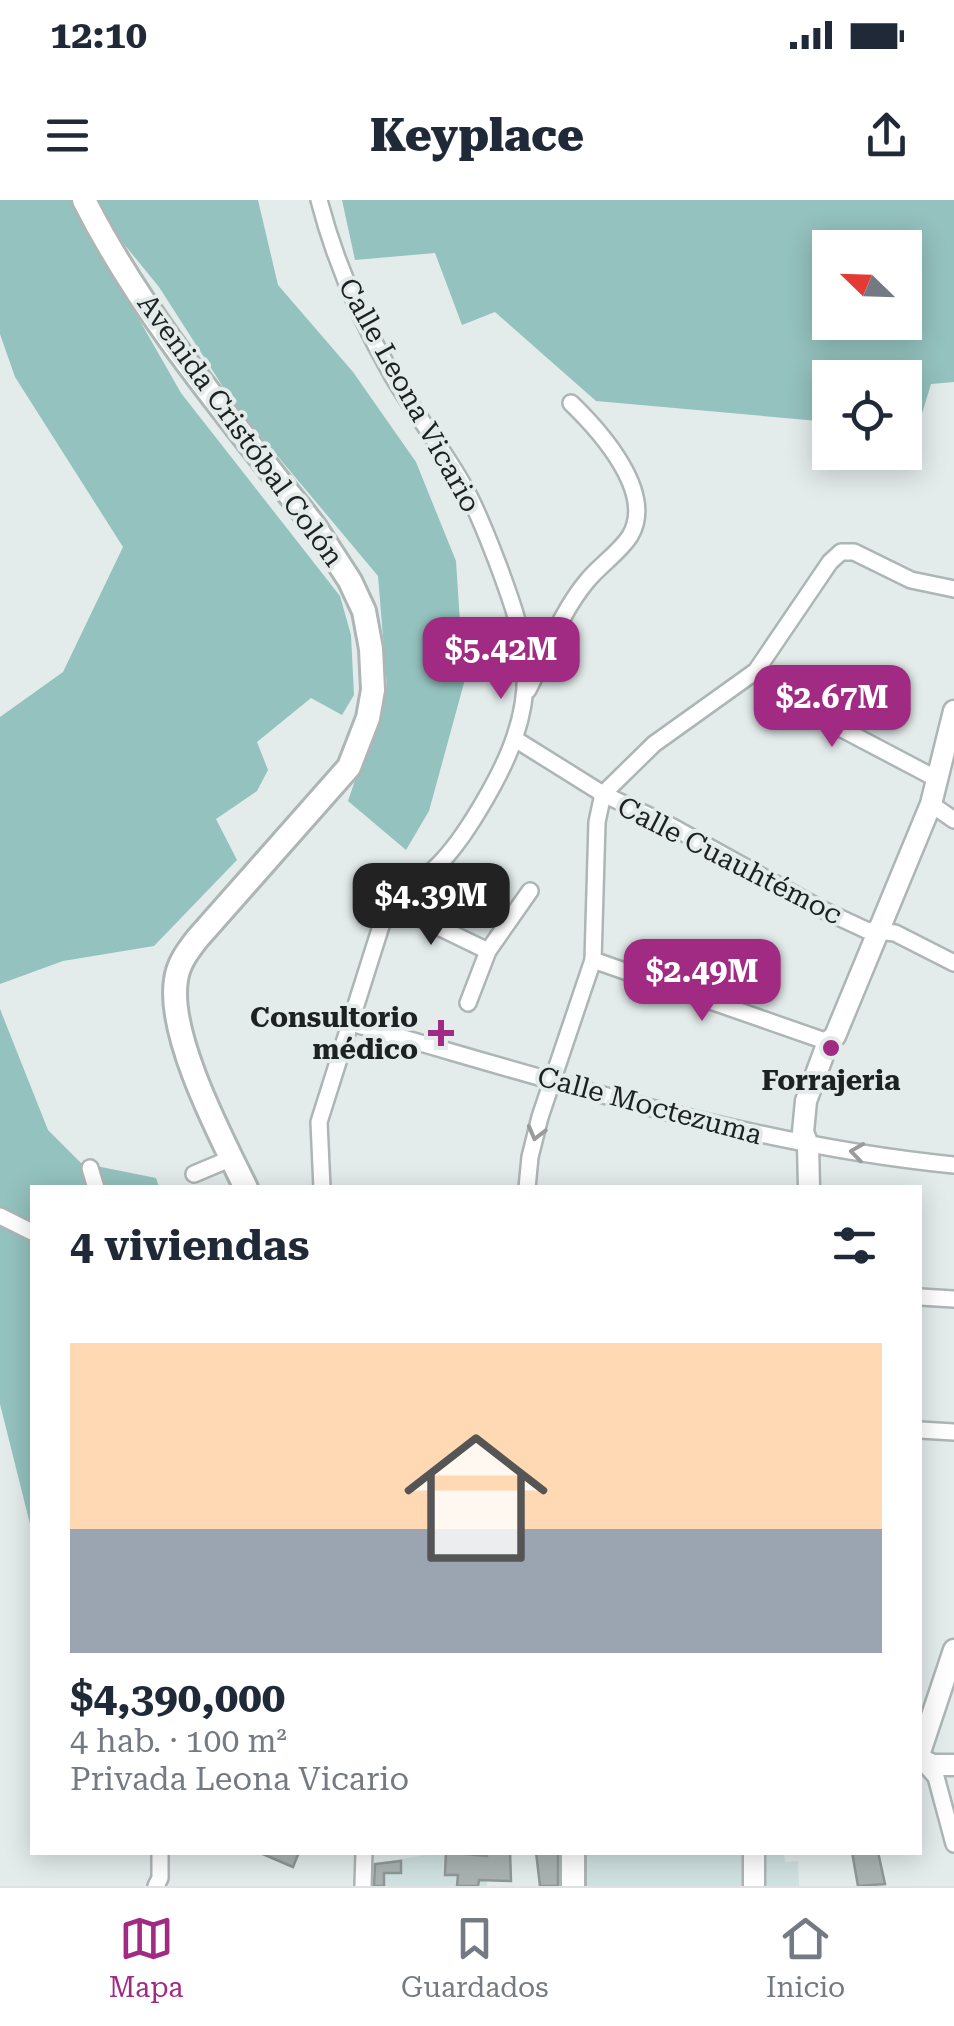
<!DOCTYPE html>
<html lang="es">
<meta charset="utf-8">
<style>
:root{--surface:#fff;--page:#f6f6f7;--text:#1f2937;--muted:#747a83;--line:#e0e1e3;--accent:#a12a82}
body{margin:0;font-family:"Roboto Serif",serif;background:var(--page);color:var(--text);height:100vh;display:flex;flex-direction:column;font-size:38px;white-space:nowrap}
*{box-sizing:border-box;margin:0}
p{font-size:32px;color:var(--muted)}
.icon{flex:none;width:55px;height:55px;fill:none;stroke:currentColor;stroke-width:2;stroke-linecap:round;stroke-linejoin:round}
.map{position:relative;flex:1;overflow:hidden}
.drawer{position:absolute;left:30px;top:985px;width:892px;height:670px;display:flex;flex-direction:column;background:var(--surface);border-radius:0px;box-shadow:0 5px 25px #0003}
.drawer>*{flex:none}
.needle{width:65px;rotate:293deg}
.buttons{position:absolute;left:812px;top:30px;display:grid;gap:20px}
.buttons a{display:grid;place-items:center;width:110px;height:110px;border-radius:0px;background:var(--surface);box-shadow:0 5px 25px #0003;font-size:50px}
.price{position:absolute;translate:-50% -85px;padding:0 22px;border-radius:20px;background:var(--accent);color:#fff;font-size:32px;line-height:65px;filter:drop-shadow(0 2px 5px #0008)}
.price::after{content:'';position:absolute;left:50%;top:60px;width:30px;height:22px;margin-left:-15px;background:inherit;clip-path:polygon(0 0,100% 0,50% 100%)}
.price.on{background:#222;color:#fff}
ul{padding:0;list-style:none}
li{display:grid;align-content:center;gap:20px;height:530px;padding:0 40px}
li span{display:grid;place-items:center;height:310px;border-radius:0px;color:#555}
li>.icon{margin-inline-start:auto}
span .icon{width:180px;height:180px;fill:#fffc;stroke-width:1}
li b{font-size:42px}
h2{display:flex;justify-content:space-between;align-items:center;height:120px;padding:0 40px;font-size:42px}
.status{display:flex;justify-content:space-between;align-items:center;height:70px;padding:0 50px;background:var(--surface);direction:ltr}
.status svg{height:28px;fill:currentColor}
header{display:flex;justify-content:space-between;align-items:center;height:130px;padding:0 40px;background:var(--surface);font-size:45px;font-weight:800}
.tab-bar{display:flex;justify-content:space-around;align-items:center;height:140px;border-top:2px solid var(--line);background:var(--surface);font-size:28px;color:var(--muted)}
.tab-bar a{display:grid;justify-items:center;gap:5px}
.tab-bar .on{color:var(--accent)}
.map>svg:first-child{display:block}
</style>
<div class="status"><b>12:10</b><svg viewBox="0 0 49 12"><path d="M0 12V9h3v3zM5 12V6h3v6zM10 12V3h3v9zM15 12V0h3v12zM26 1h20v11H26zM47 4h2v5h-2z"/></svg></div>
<header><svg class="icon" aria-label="menu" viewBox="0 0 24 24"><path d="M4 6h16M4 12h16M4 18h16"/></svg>Keyplace<svg class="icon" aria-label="share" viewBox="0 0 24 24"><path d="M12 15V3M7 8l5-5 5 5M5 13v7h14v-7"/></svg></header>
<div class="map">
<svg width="954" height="1686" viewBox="0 0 954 1686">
<rect width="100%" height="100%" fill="#e3eceb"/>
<g fill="#cfe1e0">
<polygon points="438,1653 486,1653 487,1686 371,1686 371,1664"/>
<rect x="586" y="1653" width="159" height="33"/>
<polygon points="763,1653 784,1653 785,1662 798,1661 799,1686 763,1686"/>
</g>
<g fill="#94c2be" fill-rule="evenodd">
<polygon points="0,0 71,0 181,193 340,396 351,435 354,495 342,515 311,498 257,542 268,570 257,591 216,619 237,660 154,746 63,761 0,784 0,517 63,472 123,347 15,177 0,134"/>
<polygon points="95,0 258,0 278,85 353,172 416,262 456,361 464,483 429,611 406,650 348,601 387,486 378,376 234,204 159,87 97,11"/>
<path d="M342,0h612v182l-23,2 -14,46 -12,-1v-51h-75v44l-234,-21 -101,-89 -33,13 -27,-72 -80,7zM830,48h75v74h-75z"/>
<polygon points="0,809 48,930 81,963 156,978 159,987 32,988 32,1332 0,1204"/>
</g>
<g fill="#abb3b2" stroke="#8f9797" stroke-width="2.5">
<polygon points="258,1652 299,1652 293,1667"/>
<polygon points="446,1652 487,1656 487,1652 510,1652 511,1681 479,1680 478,1686 457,1686 458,1675 445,1675"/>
<polygon points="536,1652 558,1652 558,1686 540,1686"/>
<polygon points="852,1652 878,1652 885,1684 858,1686"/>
<polygon points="401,1661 401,1673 384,1673 384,1686 374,1686 375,1664"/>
</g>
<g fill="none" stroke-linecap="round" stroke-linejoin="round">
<g stroke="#adb5b5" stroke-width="20">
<g id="street">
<path d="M319,0c16,62 41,119 73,175 23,39 52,75 74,115 13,24 23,51 33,77 22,60 38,105 16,169 -11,35 -47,97 -72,124 -21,23 -49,38 -62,66l-62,196 3,66"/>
<polyline points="756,471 842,529 937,579"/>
<path d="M528,490c18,-36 33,-78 59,-109 13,-16 32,-28 43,-45 26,-43 -30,-105 -59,-133"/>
<polyline points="515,539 603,594 671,626 821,709 866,730 895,733 954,763"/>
<polyline points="931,604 954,620"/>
<polyline points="393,705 488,751"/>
<polyline points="593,760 828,842"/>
<polyline points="468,803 488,751 530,691"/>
<path d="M351,823c198,56 397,122 603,142"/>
<polyline points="90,968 96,988"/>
<polyline points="194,974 232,958"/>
<polyline points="527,988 530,957 540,917 593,760 597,622 603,594 654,544 756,471 830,362 841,352 854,352 911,380 954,389"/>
<polyline points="0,1016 32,1032"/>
<polyline points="920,1097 954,1099"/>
<polyline points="920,1230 954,1232"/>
<polyline points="922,1561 936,1577 954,1644"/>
<polyline points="156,1686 160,1678 160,1652"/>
<polyline points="363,1686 364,1652"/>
</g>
</g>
<g stroke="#adb5b5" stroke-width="25">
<g id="secondary">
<polyline points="809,988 808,945 803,932 806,901 828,842 835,836 931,604 954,511"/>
<polyline points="920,1552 954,1450"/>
<polyline points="920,1559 933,1565 954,1565"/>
<polyline points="754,1686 754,1652"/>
</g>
</g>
<g stroke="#adb5b5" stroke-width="28">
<g id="primary">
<path d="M84,0c60,119 150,223 231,327l35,54 14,30 7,38 2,41 -5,28 -19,49 -152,172c-10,13 -19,25 -21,41 -9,55 45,157 70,208"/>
<polyline points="573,1686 573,1652"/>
</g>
</g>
<use href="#street" stroke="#fff" stroke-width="15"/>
<use href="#secondary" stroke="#fff" stroke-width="20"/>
<use href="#primary" stroke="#fff" stroke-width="22"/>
</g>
<defs><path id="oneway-chevron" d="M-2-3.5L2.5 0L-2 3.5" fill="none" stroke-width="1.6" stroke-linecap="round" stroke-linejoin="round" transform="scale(2.5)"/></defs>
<g stroke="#9a9b9b">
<use href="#oneway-chevron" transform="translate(536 933) rotate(105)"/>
<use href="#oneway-chevron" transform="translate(857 952) rotate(-172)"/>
</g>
<g fill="#a12a82" stroke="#e3eceb" stroke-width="4">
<path d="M436 818h10v10h10v10h-10v10h-10v-10h-10v-10h10z"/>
<circle cx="831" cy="848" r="10"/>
</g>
<g text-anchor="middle" stroke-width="8" stroke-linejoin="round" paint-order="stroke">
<g font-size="28" fill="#1e2121" stroke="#e3eceb">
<text transform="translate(410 195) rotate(61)" y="10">Calle Leona Vicario</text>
<text transform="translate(241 230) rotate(54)" y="10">Avenida Cristóbal Colón</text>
<text transform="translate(730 660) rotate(27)" y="10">Calle Cuauhtémoc</text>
<text transform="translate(650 905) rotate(15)" y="10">Calle Moctezuma</text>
</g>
<g font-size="28" font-weight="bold" fill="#1e2121" stroke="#e3eceb" text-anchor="end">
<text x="418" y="827">Consultorio<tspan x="418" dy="32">médico</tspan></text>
<text x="831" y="890" text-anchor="middle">Forrajeria</text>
</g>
</g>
</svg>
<div class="buttons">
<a><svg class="needle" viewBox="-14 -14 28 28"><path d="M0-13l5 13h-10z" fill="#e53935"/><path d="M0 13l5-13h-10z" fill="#747a83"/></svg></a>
<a><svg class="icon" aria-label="locate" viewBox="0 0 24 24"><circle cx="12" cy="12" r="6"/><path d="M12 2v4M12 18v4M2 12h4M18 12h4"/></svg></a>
</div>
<b class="price" style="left:501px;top:502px">$5.42M</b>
<b class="price" style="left:832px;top:550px">$2.67M</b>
<b class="price on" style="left:431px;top:748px">$4.39M</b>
<b class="price" style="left:702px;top:824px">$2.49M</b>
<section class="drawer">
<h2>4 viviendas<svg class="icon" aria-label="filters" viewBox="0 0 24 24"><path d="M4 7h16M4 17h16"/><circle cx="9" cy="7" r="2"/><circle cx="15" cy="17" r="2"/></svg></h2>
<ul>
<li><span style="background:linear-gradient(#ffd9b3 60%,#9aa5b1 0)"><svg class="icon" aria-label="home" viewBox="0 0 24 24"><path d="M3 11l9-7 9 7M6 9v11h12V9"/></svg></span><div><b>$4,390,000</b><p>4 hab. · 100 m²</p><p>Privada Leona Vicario</p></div></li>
</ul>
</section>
</div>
<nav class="tab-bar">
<a class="on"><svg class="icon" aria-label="map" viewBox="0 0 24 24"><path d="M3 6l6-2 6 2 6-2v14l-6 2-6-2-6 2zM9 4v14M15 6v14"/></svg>Mapa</a>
<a><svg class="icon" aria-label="saved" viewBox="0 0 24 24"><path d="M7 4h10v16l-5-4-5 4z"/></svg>Guardados</a>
<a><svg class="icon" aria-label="home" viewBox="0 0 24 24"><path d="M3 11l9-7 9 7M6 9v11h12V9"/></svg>Inicio</a>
</nav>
